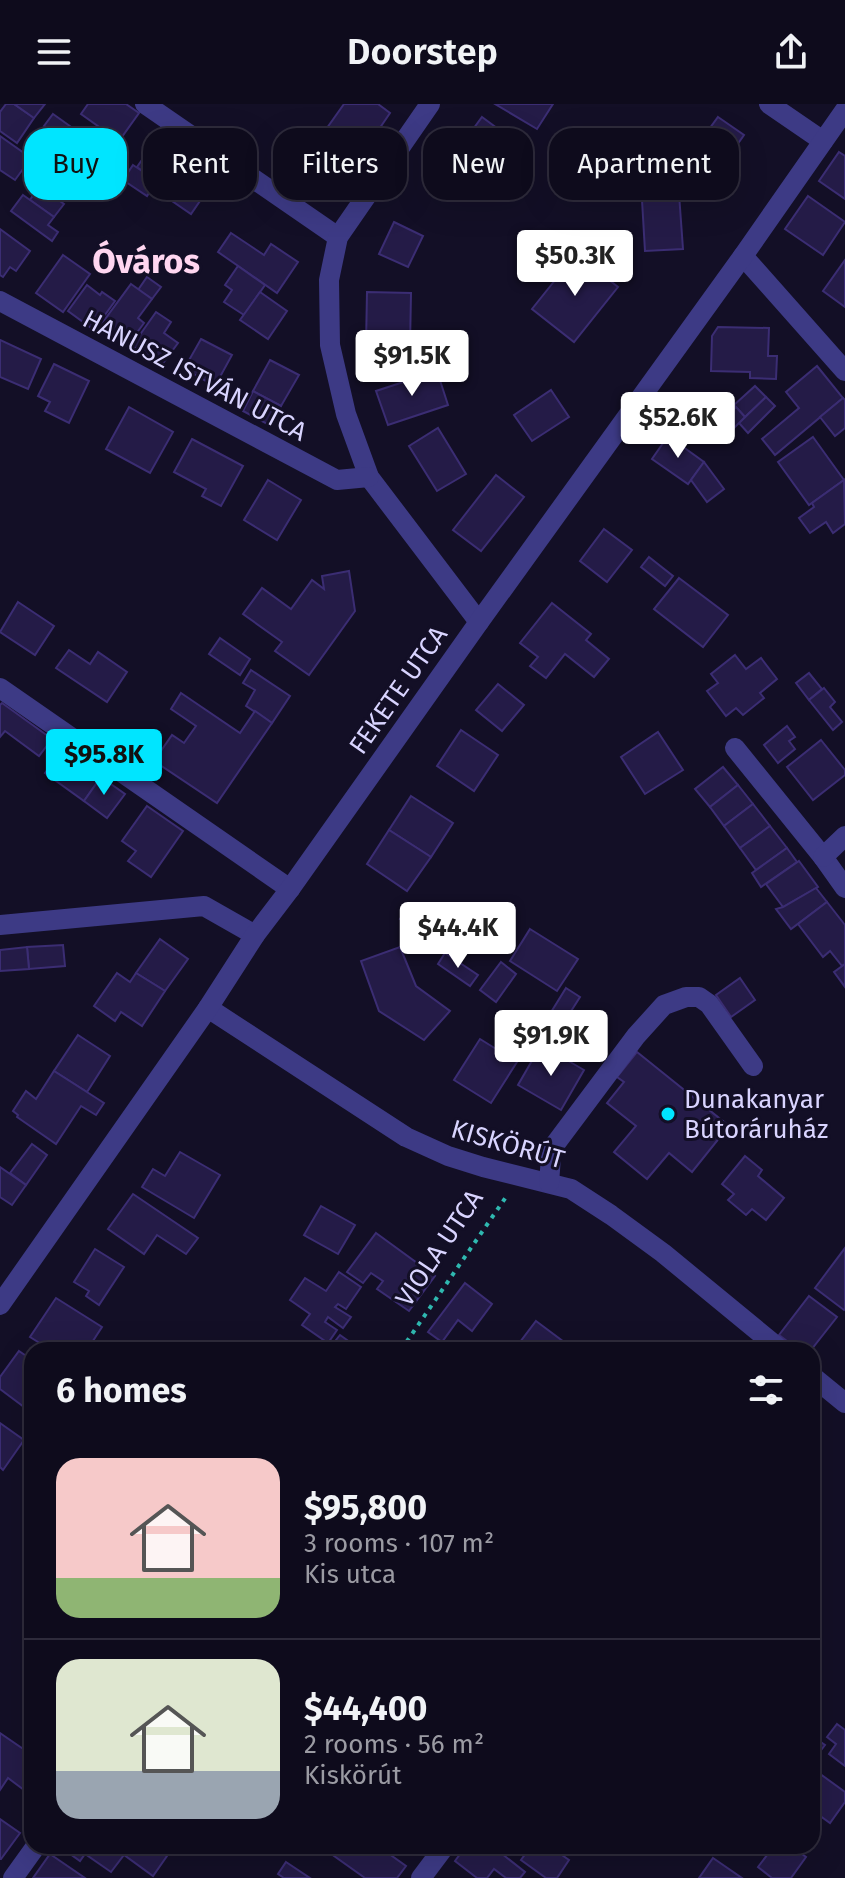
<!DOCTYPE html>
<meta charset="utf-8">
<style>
:root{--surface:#0e0b1c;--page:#171425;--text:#f1f3f6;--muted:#9b9ba3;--line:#2e2b3b;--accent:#00e5ff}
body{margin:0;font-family:"Fira Sans",sans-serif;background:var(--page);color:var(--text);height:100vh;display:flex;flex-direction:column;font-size:30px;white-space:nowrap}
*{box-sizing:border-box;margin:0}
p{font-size:26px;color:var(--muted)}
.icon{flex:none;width:44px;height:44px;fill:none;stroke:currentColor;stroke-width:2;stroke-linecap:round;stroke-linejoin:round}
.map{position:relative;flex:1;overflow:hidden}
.panel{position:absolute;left:24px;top:1238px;width:796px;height:512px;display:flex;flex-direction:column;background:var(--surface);border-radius:24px;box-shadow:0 8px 32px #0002,0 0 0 2px var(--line)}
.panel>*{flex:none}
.hud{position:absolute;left:24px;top:24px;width:798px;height:72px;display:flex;gap:16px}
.price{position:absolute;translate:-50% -68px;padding:0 18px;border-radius:8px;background:#fff;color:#222;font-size:26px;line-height:52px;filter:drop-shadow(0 2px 4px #0008)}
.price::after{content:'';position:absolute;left:50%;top:48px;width:24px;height:18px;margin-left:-12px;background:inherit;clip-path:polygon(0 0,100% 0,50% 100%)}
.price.current{background:var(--accent);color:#111}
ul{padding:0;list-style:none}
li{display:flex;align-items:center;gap:24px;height:200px;padding:0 32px}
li+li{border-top:2px solid var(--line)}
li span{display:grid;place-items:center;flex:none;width:224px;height:160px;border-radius:24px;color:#555}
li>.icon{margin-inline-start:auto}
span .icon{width:96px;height:96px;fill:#fffc;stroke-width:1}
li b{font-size:34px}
h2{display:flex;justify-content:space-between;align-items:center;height:96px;padding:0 32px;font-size:34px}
.chip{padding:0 28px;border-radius:24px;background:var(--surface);box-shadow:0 8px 32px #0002,0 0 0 2px var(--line);font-size:28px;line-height:72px}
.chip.current{background:var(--accent);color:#111}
header{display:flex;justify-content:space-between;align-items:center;height:104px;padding:0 32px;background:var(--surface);font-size:36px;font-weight:600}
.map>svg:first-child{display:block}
</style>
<header><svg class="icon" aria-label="menu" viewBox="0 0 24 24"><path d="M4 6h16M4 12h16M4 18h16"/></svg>Doorstep<svg class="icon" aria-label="share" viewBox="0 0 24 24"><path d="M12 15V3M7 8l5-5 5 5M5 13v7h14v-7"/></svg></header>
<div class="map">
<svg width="845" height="1774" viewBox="0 0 845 1774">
<rect width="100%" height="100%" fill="#130f26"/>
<g fill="#241b47" stroke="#3b2d73" stroke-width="2">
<polygon points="6,0 14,0 34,14 17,39 0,27 0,8"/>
<polygon points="14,0 45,0 34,14"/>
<polygon points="88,0 126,0 139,9 119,37 81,10"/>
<polygon points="344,0 378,0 390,9 358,56 322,31"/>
<polygon points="495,0 553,0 537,25"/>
<polygon points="53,10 74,25 66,37 44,22"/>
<polygon points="482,13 517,39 492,73 457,47"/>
<polygon points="718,13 744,31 725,58 699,39"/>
<polygon points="163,26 210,58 197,78 165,55 152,74 137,63"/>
<polygon points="0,32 31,54 15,76 0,66"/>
<polygon points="839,48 845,52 845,95 819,77"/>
<polygon points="133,61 157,77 147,92 123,76"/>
<polygon points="678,76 683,145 645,147 641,79"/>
<polygon points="39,82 64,100 54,113 30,96"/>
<polygon points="192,87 202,94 191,110 172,97 178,89 186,95"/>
<polygon points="23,91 54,113 48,121 58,128 52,137 11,107"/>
<polygon points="808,92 845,118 823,151 785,125"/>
<polygon points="394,118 423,132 408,163 379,150"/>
<polygon points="0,125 30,147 16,167 10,163 3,173 0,171"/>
<polygon points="231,129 264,151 271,140 298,158 277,189 218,148"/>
<polygon points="576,150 618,183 574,238 532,205"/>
<polygon points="63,151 90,170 63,208 36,189"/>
<polygon points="845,156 845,203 823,187"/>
<polygon points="238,162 265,181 244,211 224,198 232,186 225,181"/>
<polygon points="147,173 161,183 152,195 138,186"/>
<polygon points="131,180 152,195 138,214 144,219 127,242 100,222"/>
<polygon points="87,181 100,191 102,188 115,197 94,226 68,207"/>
<polygon points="260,188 287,207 268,235 240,216"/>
<polygon points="367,188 411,189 410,242 366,241"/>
<polygon points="156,208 171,218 164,229 178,239 161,262 132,242"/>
<polygon points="718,223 769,224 768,252 777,252 776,275 750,274 750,268 711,267 712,232"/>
<polygon points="201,235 232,251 215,282 184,265"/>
<polygon points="0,236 41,255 28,285 0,273"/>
<polygon points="270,256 299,271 281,302 253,287"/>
<polygon points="54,260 89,277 69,319 45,307 50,298 38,292"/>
<polygon points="817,262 843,294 775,351 762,335 799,304 786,288"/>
<polygon points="437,267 448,301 388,321 376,287"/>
<polygon points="755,282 766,293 745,313 734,301"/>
<polygon points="551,286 569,313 532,337 514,311"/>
<polygon points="253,287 281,302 271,322 243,307"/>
<polygon points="766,293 775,302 748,329 739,319"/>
<polygon points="843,294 845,296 845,324 835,332 820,313"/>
<polygon points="129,303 173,328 150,369 106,345"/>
<polygon points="736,303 745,313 733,325 724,315"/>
<polygon points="438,324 466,370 437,387 409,342"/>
<polygon points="668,332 704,358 688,380 652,355"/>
<polygon points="813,333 844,376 809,401 778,358"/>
<polygon points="192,335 243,362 221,402 202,392 206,385 174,368"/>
<polygon points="704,358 724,385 707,398 691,376"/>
<polygon points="496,371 524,393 481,447 453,426"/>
<polygon points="268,376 301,396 277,436 244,416"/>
<polygon points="844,376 845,420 833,429 826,418 810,429 799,414 814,403 812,399"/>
<polygon points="604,425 632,446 607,478 580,457"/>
<polygon points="649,453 673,472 665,482 641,463"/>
<polygon points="349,467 355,507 309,571 275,547 282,538 243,510 262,484 291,505 312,476 324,485 322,472"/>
<polygon points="679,474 728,511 703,543 654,505"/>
<polygon points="18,498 54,522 35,551 0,528"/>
<polygon points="552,499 591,530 586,536 609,555 594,573 565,550 546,574 530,562 538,553 520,539"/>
<polygon points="220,534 250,555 240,571 209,550"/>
<polygon points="69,546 90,560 98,548 127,568 107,598 56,564"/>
<polygon points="735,551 746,565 761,554 777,575 760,589 764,594 743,611 736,604 726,612 707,587 718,579 711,570"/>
<polygon points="251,566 290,592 272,619 246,602 255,586 243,579"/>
<polygon points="809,569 822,585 809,596 796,579"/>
<polygon points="498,580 524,601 502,627 476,606"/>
<polygon points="824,584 835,598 830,603 842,618 833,626 809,596"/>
<polygon points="181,589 240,629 255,607 272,619 217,699 154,657 172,631 184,639 196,622 171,605"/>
<polygon points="2,599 52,635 39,652 5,627 0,633 0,601"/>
<polygon points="787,622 795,633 789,637 795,645 778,659 764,641"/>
<polygon points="461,626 498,651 474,687 437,662"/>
<polygon points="658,628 683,666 645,690 621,653"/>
<polygon points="821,636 845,666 845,671 813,696 787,663"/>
<polygon points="63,645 101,673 84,697 45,669"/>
<polygon points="723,663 738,681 710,703 695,685"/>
<polygon points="101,673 125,690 107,714 84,697"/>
<polygon points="738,681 753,700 724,722 710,703"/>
<polygon points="411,692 453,719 431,753 389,726"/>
<polygon points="753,700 770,722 740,744 724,722"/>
<polygon points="147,702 183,727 151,773 128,757 136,747 122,737"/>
<polygon points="770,722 787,744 756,766 740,744"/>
<polygon points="389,726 431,753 407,787 367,760"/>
<polygon points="787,744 797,758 761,783 752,769"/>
<polygon points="799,757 818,783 783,803 766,780"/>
<polygon points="816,784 827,798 791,825 776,805 783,803"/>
<polygon points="827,798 845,821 845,860 842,862 830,847 823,853 798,820"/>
<polygon points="410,800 441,822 431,837 400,815"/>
<polygon points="530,825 578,855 557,887 510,857"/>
<polygon points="160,835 188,855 165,887 136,869"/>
<polygon points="63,841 65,862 29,865 27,843"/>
<polygon points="27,843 29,865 0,867 0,846"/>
<polygon points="400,843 416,882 450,907 424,936 379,907 361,857"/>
<polygon points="445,849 478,871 470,882 438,860"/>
<polygon points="501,858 516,870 496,898 480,886"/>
<polygon points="845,860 845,883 834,868"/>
<polygon points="117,869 130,878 136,869 165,887 142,922 121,908 115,917 94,902"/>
<polygon points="740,874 755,896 731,913 716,891"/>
<polygon points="566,884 580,893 554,934 540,926"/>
<polygon points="78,931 110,952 87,988 54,967"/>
<polygon points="480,935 517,958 491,999 454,976"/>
<polygon points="541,941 584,966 561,1006 518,981"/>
<polygon points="637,948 729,1022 692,1068 669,1049 647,1075 614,1048 636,1022 607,999 624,978 617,973"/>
<polygon points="54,967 104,999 96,1011 81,1002 56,1040 17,1013 18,1011 13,1007 26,987 36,995"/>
<polygon points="32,1040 47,1051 26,1081 10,1069"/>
<polygon points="180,1048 220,1071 194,1114 142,1083 153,1065 165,1072"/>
<polygon points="745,1052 762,1066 758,1072 784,1094 766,1116 752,1105 746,1111 728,1096 734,1090 722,1080"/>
<polygon points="0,1063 26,1081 12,1101 0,1093"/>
<polygon points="133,1090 198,1134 186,1150 157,1131 144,1150 108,1125"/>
<polygon points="321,1102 355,1121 338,1150 304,1131"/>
<polygon points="376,1129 435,1172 409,1207 377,1185 383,1177 371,1169 363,1179 347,1168"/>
<polygon points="845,1144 845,1205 844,1206 815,1184"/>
<polygon points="95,1145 124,1163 99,1201 86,1192 89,1187 74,1178"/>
<polygon points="339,1168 361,1183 346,1205 338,1200 335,1203 351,1213 343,1224 328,1213 325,1218 337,1226 328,1239 302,1221 310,1210 290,1196 305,1174 326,1187"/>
<polygon points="465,1179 492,1200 472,1227 458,1216 442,1238 428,1228"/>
<polygon points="809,1192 837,1213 811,1246 799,1246 779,1231"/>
<polygon points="56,1194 102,1223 87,1246 82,1246 73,1240 70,1246 51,1246 30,1233"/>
<polygon points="536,1217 564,1238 558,1246 514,1246"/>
<polygon points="340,1231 361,1246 328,1246"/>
<polygon points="19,1247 32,1256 32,1309 0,1285 0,1273"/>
<polygon points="0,1319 24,1336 3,1366 0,1363"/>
<polygon points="837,1620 845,1626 845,1662 829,1650 836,1640 827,1633"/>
<polygon points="0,1629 32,1651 32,1692 8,1674 0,1686"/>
<polygon points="812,1632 825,1641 815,1654 812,1652"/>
<polygon points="812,1664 845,1688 845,1698 830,1719 812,1706"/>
<polygon points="0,1715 20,1729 1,1755 0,1755"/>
<polygon points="59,1742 153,1742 167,1752 153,1772 124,1751 111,1768 85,1750 80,1757"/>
<polygon points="320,1742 378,1742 406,1762 397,1774 365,1774"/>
<polygon points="466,1742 492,1742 525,1768 520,1774 506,1774 494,1765 487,1774 477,1774 455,1757"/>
<polygon points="531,1742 549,1742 569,1756 557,1774 546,1774 521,1756"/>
<polygon points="774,1742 791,1742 806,1753 791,1774 772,1774 758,1763"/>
<polygon points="50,1750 85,1774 33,1774"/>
<polygon points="713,1754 742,1774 699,1774"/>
<polygon points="286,1758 310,1774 284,1774 278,1770"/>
</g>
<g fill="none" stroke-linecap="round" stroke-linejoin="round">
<polyline stroke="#2fb8b0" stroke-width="4" stroke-dasharray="4 6" stroke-linecap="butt" points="401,1246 508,1090"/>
<g stroke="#3d3a85" stroke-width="20">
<polyline points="145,0 338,133"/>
<polyline points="430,0 338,133 329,176 330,241 346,310 369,373 479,518"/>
<polyline points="769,0 823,37"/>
<polyline points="743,152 845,267"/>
<polyline points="0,197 337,376 369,373"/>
<polyline points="0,584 290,785"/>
<polyline points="735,644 823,753 845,784"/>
<polyline points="823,753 845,732"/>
<polyline points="0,821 204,802 255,831"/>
<polyline points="208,904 406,1033 448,1052 483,1063 571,1085 611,1111 663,1149 781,1246"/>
<polyline points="549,1079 551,1053 556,1039 636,932 664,901 686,893 699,893 709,900 753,962"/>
<polyline points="0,1201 208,904 255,831 290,785 479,518 743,152 845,6"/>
<polyline points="812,1272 845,1299"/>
<polyline points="13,1774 36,1742"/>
<polyline points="421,1774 445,1742"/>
</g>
</g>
<circle fill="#00e5ff" stroke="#130f26" stroke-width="3" cx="668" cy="1010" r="8"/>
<g text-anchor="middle" stroke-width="6" stroke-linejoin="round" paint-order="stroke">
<g font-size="26" fill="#d9d4ff" stroke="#130f26">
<text transform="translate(195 271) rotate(28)" y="9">HANUSZ ISTVÁN UTCA</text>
<text transform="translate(398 586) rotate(-55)" y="9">FEKETE UTCA</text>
<text transform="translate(508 1040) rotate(16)" y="9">KISKÖRÚT</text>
<text transform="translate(439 1144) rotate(-56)" y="9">VIOLA UTCA</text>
</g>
<g font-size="26" fill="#d9d4ff" stroke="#130f26" text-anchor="start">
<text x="684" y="1004">Dunakanyar<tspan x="684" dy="30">Bútoráruház</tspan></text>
</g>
<g font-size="34" font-weight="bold" fill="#ffd6f0" stroke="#130f26">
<text x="146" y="169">Óváros</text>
</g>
</g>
</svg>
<b class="price" style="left:575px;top:194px">$50.3K</b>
<b class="price" style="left:412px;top:294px">$91.5K</b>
<b class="price" style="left:678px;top:356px">$52.6K</b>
<b class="price current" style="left:104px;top:693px">$95.8K</b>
<b class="price" style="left:458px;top:866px">$44.4K</b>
<b class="price" style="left:551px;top:974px">$91.9K</b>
<div class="hud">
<a class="chip current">Buy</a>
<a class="chip">Rent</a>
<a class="chip">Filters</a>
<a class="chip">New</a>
<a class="chip">Apartment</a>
</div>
<section class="panel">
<h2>6 homes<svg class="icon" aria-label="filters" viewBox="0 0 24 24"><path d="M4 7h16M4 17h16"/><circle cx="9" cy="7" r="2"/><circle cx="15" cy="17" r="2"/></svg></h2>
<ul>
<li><span style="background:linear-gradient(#f6c9c9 75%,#8fb573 0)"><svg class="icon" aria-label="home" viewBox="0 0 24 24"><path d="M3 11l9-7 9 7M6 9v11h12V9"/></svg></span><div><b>$95,800</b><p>3 rooms · 107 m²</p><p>Kis utca</p></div></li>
<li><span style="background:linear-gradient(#dfe7d0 70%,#9aa5b1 0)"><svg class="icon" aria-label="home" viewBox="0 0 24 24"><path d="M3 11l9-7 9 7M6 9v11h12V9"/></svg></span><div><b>$44,400</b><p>2 rooms · 56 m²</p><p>Kiskörút</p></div></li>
</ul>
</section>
</div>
